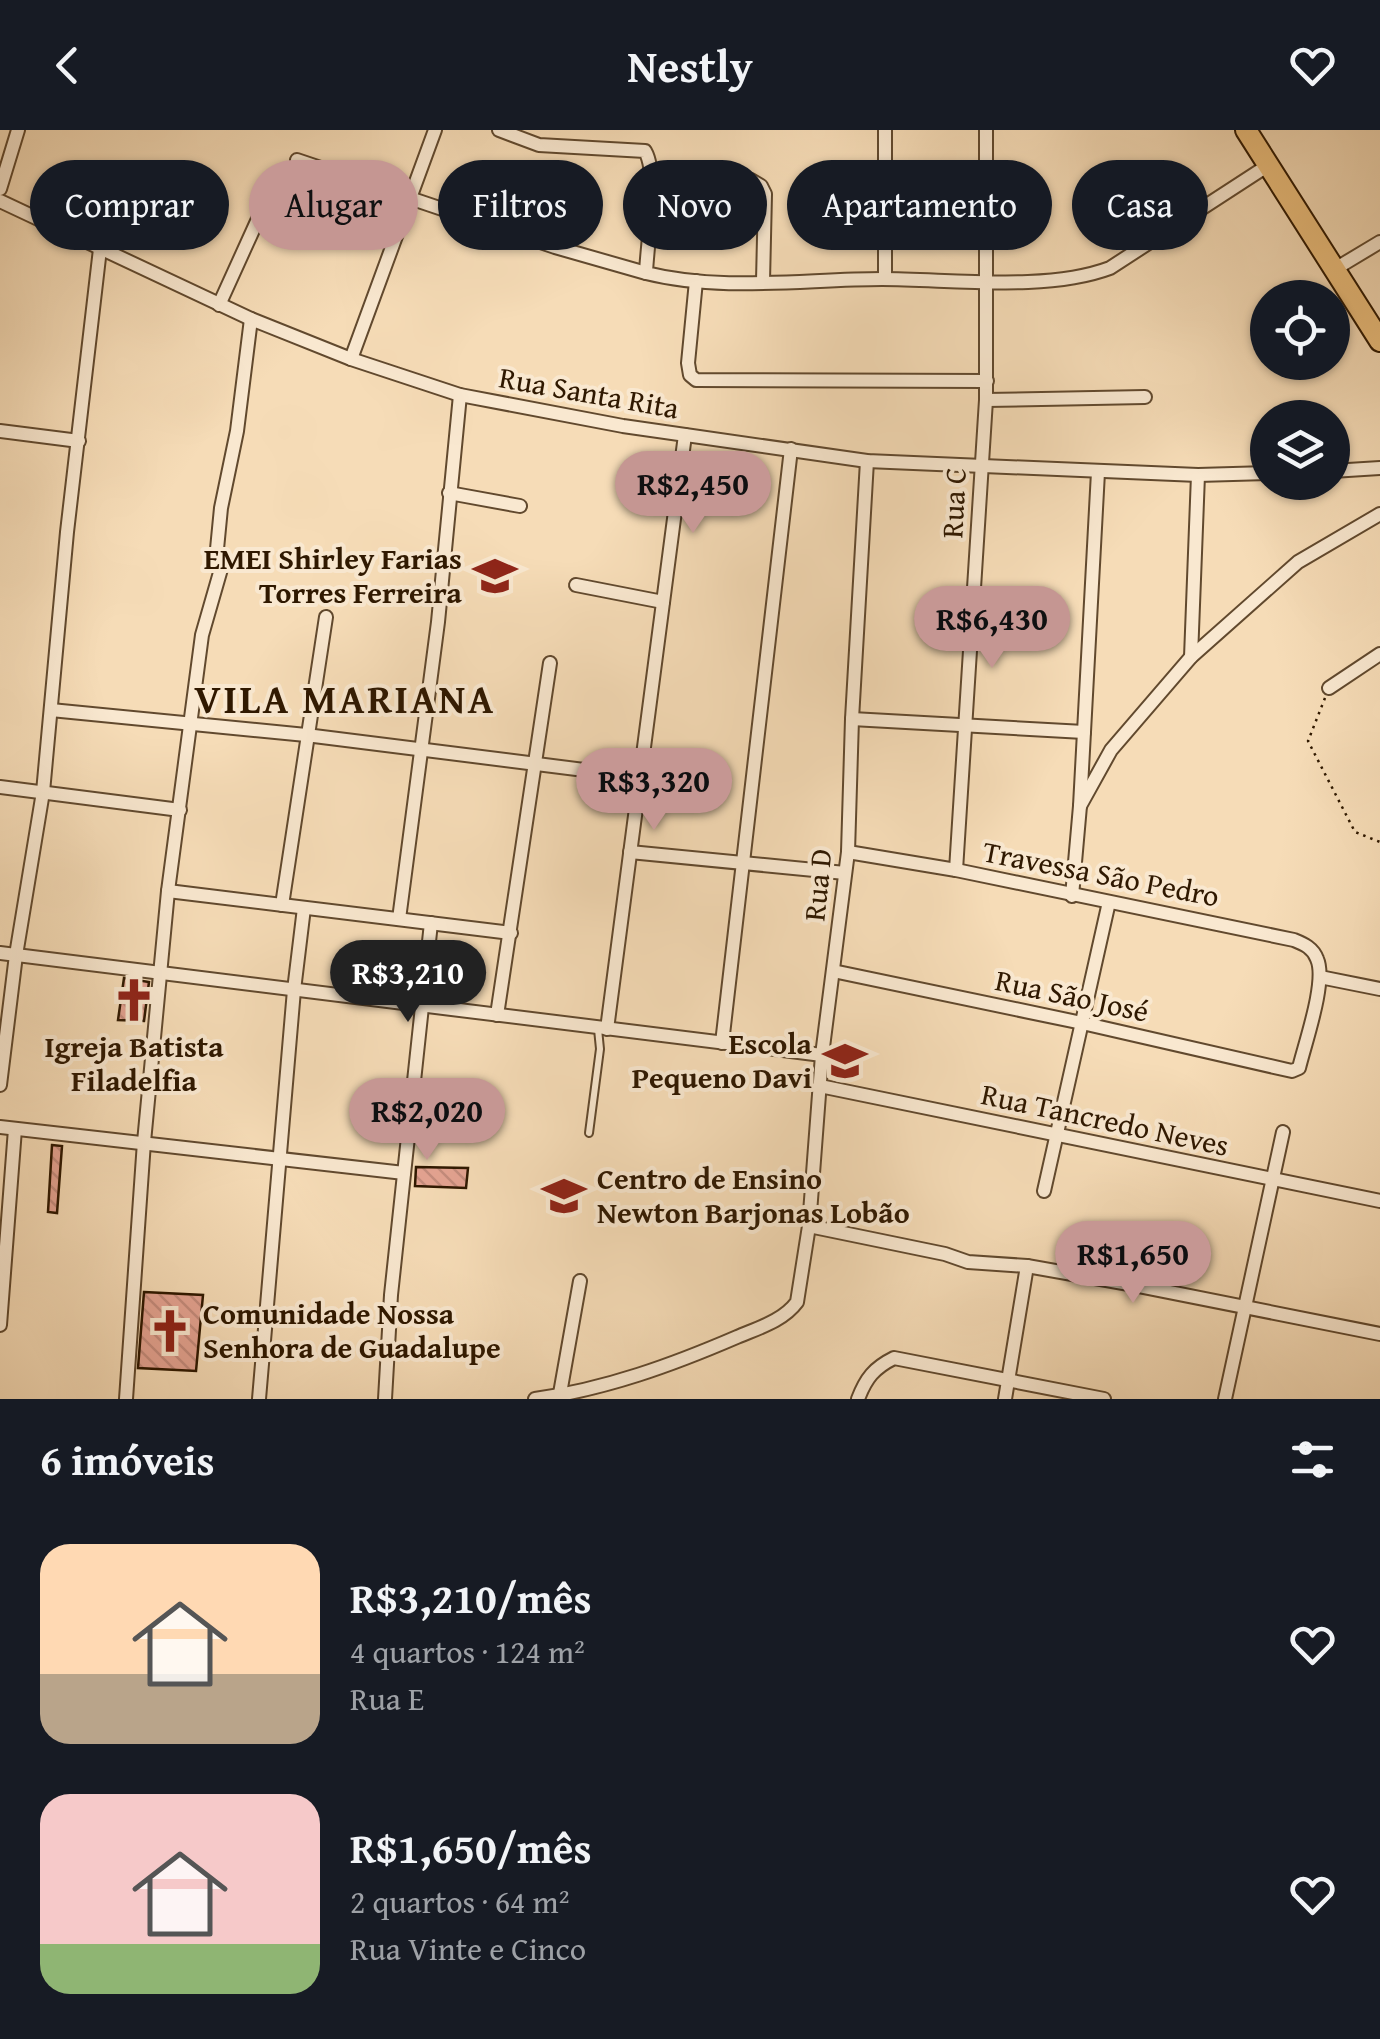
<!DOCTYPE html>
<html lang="pt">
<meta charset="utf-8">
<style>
:root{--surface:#171b24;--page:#20242c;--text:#f1f3f6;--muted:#9ea1a6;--accent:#c59692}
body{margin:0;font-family:"Gentium Book Plus",serif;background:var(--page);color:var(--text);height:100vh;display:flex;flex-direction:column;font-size:38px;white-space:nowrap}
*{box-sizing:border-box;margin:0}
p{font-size:32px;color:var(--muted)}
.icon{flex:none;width:55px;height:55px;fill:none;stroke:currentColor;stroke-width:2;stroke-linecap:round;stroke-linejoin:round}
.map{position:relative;height:1269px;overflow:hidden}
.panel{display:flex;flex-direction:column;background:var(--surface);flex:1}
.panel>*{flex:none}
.banner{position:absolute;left:30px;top:30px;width:1320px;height:90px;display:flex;gap:20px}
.tools{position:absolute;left:1250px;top:150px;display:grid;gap:20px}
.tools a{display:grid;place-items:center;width:100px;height:100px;border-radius:50%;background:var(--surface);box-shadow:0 2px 8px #0004;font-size:50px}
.price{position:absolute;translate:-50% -85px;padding:0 22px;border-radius:35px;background:var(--accent);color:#111;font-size:32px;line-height:65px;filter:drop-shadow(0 2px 5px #0008)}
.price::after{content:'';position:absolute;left:50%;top:60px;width:30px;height:22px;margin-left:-15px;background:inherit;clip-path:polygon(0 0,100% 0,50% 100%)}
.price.active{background:#222;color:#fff}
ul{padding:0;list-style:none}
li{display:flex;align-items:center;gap:30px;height:250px;padding:0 40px}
li span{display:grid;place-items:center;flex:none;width:280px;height:200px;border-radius:30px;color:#555}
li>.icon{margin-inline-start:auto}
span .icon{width:120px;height:120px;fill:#fffc;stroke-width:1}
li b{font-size:42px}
h2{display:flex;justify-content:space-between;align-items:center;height:120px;padding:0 40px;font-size:42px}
.pill{padding:0 35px;border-radius:45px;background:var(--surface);box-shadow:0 2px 8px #0004;font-size:35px;line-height:90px}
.pill.active{background:var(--accent);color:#111}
header{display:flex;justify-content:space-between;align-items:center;height:130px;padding:0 40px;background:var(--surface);font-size:45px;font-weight:800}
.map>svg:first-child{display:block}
</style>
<header><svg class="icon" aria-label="back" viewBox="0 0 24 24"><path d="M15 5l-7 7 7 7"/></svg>Nestly<svg class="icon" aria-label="heart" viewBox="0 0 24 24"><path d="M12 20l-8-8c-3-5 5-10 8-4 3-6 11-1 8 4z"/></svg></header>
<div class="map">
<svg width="1380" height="1269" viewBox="0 0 1380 1269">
<defs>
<pattern id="building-back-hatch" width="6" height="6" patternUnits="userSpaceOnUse" patternTransform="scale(2.5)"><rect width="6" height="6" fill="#e5a493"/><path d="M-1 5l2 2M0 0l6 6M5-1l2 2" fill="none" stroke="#c58c7d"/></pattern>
</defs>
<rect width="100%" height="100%" fill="#f6dcb7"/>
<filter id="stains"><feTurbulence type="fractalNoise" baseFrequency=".002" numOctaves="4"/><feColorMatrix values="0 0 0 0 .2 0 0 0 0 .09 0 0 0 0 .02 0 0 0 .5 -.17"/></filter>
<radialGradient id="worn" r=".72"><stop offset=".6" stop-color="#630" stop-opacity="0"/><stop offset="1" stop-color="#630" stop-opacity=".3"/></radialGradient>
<g fill="url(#building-back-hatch)" stroke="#2f1800" stroke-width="2.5">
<path d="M 124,848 L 149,852 L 144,891 L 118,890 Z"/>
<path d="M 52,1015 L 62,1016 L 57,1083 L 48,1082 Z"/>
<path d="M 416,1037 L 468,1038 L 466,1058 L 415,1056 Z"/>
<path d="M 144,1162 L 203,1165 L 196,1241 L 138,1238 Z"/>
</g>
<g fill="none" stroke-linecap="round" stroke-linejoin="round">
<g stroke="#61492e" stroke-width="10">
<path id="lane" d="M 589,1003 L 600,919 L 598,899"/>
</g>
<g stroke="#61492e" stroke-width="16">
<g id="street">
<path d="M 499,0 L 539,15 L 645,21 C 659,45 647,114 646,143 C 721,162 805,149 882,149 C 951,149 1046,162 1110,138 L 1267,36"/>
<path d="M 297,30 L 555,117 L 646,143"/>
<path d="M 651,56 L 751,50 L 761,56 L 765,64 L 763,151"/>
<path d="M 0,59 L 18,0"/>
<path d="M 0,71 L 251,189 L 351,229 L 460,265 L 623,296 L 867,331 L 1198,345 L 1268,343"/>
<path d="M 1335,139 L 1380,112"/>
<path d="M 885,149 L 885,0"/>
<path d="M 696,151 L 688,233 L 690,245 L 696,250 L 987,251"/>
<path d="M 219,175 L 278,45"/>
<path d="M 351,229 L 435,0"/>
<path d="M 986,270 L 1145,267"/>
<path d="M 0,301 L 79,311"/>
<path d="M 1332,341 L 1380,338"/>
<path d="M 449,363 L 520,376"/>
<path d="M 576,455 L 663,472"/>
<path d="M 1191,527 L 1198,345"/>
<path d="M 1329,558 L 1380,524"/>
<path d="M 51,580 L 306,605 L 640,647"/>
<path d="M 852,589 L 1084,602"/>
<path d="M 0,657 L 180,680"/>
<path d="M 1080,676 L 1111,620 L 1191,527 L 1298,432 L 1380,384"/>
<path d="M 630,722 L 845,743"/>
<path d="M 956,740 L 986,270 L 986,0"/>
<path d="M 168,761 L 511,803"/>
<path d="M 1072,766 L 1080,676 L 1098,342"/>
<path d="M 282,775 L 326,487"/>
<path d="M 399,789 L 438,492 L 460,265"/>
<path d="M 0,823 L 822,925"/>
<path d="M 833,841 L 1082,893 L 1292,941 L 1299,938 C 1305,913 1327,851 1317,829 C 1313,818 1304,814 1294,810 L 956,740 L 848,722"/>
<path d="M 1320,847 L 1380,859"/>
<path d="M 497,885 L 550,533"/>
<path d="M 607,899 L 685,305"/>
<path d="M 722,913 L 791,319"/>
<path d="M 0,955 L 16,825 L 43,662 L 67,402 L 100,119"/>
<path d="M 820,956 L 1380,1071"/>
<path d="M 0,997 L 404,1043"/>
<path d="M 1044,1061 L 1109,772"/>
<path d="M 809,1096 L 945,1124 L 968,1132 L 1027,1136 L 1129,1154 L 1380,1204"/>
<path d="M 0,1195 L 15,999"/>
<path d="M 126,1269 L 144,1012 L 168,761 L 202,505 L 221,439 L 217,419 L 221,378 L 237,301 L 251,189"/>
<path d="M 259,1269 L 294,860 L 304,778"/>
<path d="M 385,1269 L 391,1165 L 431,793"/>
<path d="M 535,1269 C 606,1259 672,1235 737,1207 C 758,1198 783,1191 797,1172 L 809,1096 L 822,925 L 848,722 L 852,589 L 867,331"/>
<path d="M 559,1269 L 580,1151"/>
<path d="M 858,1269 C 866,1248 874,1238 894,1228 L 1104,1269"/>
<path d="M 1005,1269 L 1027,1136"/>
<path d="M 1225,1269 L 1283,1002"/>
</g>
</g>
<g stroke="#2f1800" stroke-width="24">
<path id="primary" d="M 1246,0 L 1380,211"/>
</g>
<path stroke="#2f1800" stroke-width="2.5" stroke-dasharray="2.5 5" stroke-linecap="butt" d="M 1325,568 L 1308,611 L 1355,702 L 1380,712"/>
<use href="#lane" stroke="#f9e8d0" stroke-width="6"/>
<use href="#street" stroke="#f9e8d0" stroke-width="12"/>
<use href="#primary" stroke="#ebbe7c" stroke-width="20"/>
</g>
<defs>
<g id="school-bare" transform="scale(3.45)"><path d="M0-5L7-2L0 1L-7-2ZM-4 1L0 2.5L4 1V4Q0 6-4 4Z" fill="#8f2418" stroke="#f9e8d0" stroke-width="2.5" paint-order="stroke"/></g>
<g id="church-bare" transform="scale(3.45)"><path d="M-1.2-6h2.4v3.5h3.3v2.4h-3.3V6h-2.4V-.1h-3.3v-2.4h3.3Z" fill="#8f2418" stroke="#f9e8d0" stroke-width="2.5" paint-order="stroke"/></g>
</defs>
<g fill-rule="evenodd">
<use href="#school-bare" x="495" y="446"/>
<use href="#church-bare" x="134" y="870"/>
<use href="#school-bare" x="845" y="931"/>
<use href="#school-bare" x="564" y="1066"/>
<use href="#church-bare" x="170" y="1201"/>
</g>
<g text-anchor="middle" stroke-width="8" stroke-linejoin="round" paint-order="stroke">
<g font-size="30" fill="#2f1800" stroke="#f9e8d0">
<text transform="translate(589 263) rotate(10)" y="10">Rua Santa Rita</text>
<text transform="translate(954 373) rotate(-87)" y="10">Rua C</text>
<text transform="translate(1101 744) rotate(11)" y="10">Travessa São Pedro</text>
<text transform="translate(818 755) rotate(-84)" y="10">Rua D</text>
<text transform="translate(1072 866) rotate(12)" y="10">Rua São José</text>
<text transform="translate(1105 990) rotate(12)" y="10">Rua Tancredo Neves</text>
</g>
<g font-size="30" font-weight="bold" fill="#2f1800" stroke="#f9e8d0" text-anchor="end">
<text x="462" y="439">EMEI Shirley Farias<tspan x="462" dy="34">Torres Ferreira</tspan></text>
<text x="812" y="924">Escola<tspan x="812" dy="34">Pequeno Davi</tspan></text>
<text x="134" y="927" text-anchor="middle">Igreja Batista<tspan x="134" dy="34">Filadelfia</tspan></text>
<text x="597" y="1059" text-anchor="start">Centro de Ensino<tspan x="597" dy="34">Newton Barjonas Lobão</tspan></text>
<text x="203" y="1194" text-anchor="start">Comunidade Nossa<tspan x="203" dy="34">Senhora de Guadalupe</tspan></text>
</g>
<g font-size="40" font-weight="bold" letter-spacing="2.5" fill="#2f1800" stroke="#f9e8d0">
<text x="345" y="583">VILA MARIANA</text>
</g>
</g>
<rect width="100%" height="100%" filter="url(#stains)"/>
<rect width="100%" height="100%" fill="url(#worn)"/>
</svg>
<div class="tools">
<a><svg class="icon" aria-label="locate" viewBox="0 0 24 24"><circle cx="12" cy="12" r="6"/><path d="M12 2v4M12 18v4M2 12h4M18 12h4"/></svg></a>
<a><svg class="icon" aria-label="layers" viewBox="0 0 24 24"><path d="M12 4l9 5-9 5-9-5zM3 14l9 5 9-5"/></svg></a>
</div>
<b class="price" style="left:693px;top:406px">R$2,450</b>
<b class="price" style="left:992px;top:541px">R$6,430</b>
<b class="price" style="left:654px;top:703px">R$3,320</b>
<b class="price active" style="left:408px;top:895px">R$3,210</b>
<b class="price" style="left:427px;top:1033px">R$2,020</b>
<b class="price" style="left:1133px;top:1176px">R$1,650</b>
<div class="banner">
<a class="pill">Comprar</a>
<a class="pill active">Alugar</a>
<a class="pill">Filtros</a>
<a class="pill">Novo</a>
<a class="pill">Apartamento</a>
<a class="pill">Casa</a>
</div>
</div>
<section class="panel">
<h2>6 imóveis<svg class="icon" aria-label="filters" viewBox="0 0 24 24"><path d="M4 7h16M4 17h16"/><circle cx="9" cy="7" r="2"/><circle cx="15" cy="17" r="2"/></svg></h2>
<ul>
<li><span style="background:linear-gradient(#ffd9b3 65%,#b9a48a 0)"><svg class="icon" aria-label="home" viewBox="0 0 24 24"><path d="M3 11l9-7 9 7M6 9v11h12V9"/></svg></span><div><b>R$3,210/mês</b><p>4 quartos · 124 m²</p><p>Rua E</p></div><svg class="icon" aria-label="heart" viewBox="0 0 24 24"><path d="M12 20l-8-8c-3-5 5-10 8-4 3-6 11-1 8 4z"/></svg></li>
<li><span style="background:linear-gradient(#f6c9c9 75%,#8fb573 0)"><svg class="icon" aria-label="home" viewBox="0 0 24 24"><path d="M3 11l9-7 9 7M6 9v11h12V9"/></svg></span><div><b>R$1,650/mês</b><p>2 quartos · 64 m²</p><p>Rua Vinte e Cinco</p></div><svg class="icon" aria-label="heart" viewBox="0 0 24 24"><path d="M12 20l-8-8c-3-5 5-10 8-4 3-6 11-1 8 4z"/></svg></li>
</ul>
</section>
